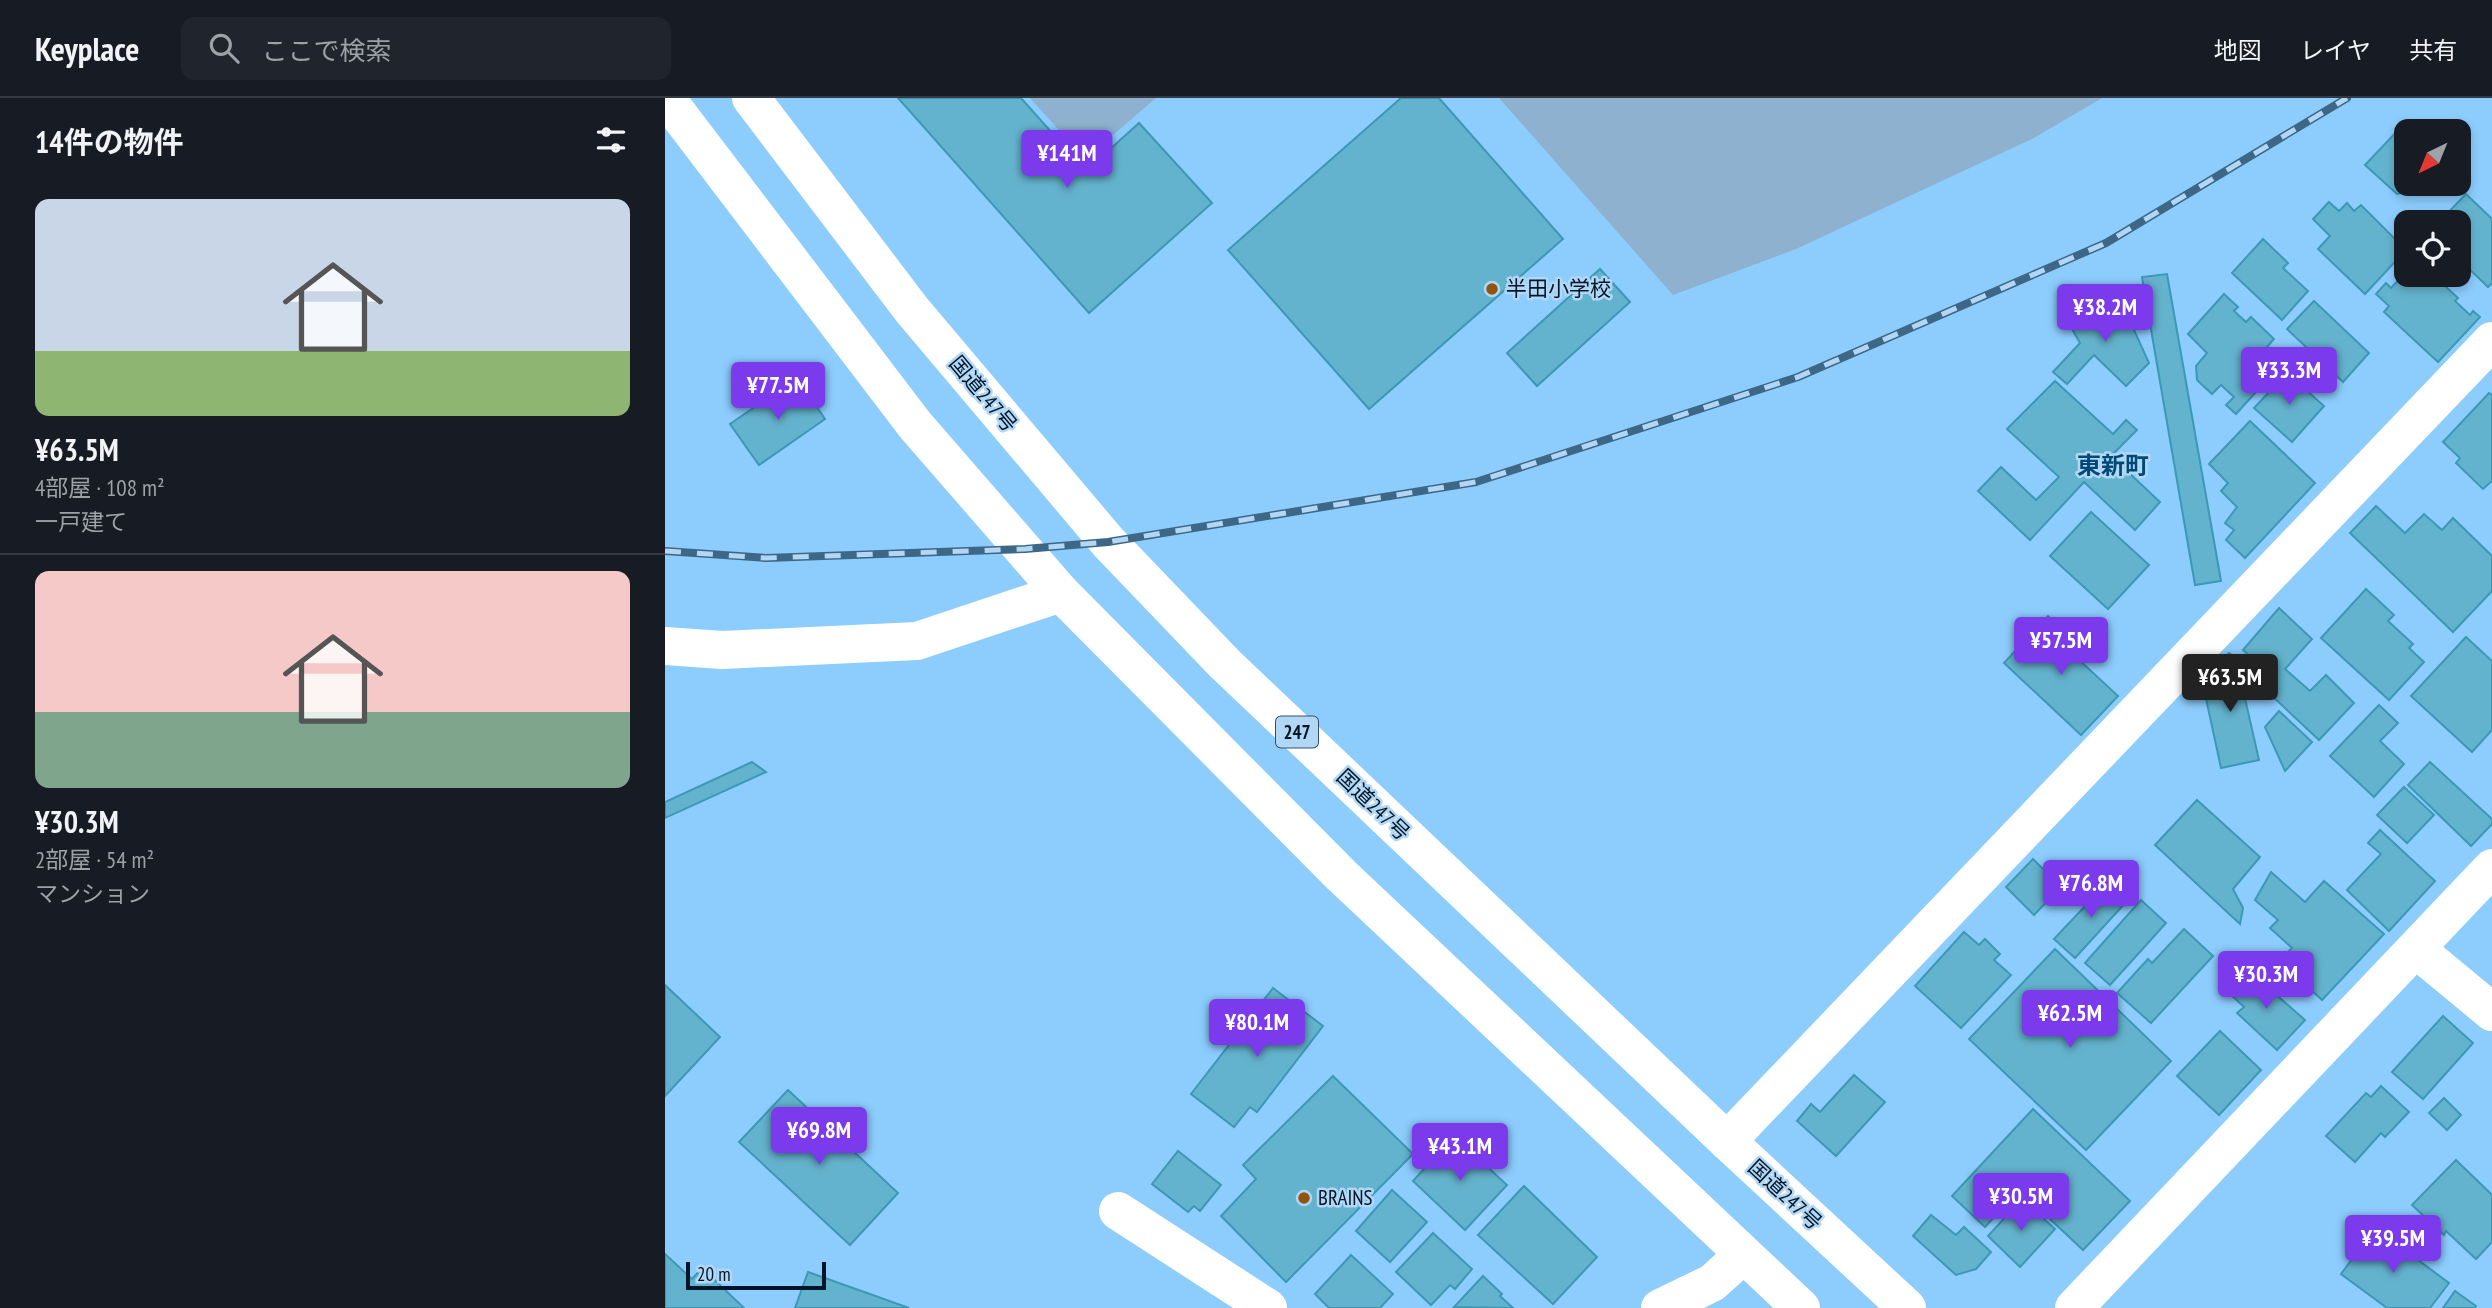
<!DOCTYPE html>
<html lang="ja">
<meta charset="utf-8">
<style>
:root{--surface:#171b24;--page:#20242c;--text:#f1f3f6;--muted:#9ea1a6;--line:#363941;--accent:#7c3aed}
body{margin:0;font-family:"PT Sans Narrow","Noto Sans JP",sans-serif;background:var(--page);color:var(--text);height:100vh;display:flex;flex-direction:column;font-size:26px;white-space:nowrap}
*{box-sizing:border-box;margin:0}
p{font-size:23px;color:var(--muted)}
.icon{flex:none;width:38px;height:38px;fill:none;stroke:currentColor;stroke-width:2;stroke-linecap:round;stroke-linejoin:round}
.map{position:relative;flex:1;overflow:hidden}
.sheet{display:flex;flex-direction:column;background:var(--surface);width:665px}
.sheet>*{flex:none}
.needle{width:46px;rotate:223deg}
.fabs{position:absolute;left:1729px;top:21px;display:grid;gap:14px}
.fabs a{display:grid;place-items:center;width:77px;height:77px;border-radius:14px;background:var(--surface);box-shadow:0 4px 10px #0003;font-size:35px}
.scale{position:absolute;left:21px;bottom:18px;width:140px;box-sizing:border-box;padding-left:7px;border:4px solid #001628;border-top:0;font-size:19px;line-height:24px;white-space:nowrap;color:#001628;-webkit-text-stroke:5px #b2d7f5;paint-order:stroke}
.price{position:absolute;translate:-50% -60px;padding:0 16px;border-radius:7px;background:var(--accent);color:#fff;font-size:23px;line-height:46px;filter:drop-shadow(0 2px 4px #0008)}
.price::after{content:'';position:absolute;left:50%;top:42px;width:21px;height:16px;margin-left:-10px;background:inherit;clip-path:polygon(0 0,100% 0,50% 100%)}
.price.active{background:#222;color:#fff}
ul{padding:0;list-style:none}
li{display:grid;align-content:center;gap:14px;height:371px;padding:0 35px}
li+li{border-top:2px solid var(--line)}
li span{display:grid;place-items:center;height:217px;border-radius:14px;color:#555}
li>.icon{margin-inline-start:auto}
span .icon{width:126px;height:126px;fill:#fffc;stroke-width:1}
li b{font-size:30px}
h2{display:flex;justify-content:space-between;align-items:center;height:84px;padding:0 35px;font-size:30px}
header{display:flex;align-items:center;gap:42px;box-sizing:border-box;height:98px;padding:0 35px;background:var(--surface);border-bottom:2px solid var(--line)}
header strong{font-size:33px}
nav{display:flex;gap:38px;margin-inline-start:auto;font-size:24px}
.search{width:490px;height:63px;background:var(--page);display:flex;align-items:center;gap:18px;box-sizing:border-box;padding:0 24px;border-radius:14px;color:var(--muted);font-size:26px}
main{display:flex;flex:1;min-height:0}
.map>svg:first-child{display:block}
</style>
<header>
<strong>Keyplace</strong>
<div class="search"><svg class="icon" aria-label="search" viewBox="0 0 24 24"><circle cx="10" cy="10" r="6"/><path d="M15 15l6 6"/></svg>ここで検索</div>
<nav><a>地図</a><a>レイヤ</a><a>共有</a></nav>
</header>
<main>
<section class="sheet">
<h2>14件の物件<svg class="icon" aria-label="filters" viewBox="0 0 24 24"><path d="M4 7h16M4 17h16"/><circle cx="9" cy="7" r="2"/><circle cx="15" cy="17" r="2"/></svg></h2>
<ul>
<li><span style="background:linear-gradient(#c9d6e8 70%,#8fb573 0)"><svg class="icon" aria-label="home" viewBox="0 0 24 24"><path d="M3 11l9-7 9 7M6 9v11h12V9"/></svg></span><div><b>¥63.5M</b><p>4部屋 · 108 m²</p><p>一戸建て</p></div></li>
<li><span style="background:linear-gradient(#f6c9c9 65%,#7fa58c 0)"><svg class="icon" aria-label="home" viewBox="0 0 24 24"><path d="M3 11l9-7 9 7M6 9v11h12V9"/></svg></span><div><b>¥30.3M</b><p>2部屋 · 54 m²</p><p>マンション</p></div></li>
</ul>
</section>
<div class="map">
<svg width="1827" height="1210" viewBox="0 0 1827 1210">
<rect width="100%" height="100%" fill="#8ccdfe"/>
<g fill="#8db1ce">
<path d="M 365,0 L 491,0 L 420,61 Z"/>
<path d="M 834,0 L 1437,0 L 1369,40 L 1131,151 L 1008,197 Z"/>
</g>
<g fill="#64b3ce" stroke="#3c98b5" stroke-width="2">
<path d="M 233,0 L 356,0 L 421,73 L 474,25 L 547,105 L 424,215 Z"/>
<path d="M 736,0 L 774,0 L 898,141 L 704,311 L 563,152 Z"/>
<path d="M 1737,28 L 1743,33 L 1741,86 L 1750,86 L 1742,94 L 1732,96 L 1700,67 Z"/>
<path d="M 1801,96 L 1827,121 L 1827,185 L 1823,189 L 1794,161 L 1794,124 L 1774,124 Z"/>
<path d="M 1664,104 L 1674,113 L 1682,105 L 1689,113 L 1696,107 L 1741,152 L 1700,196 L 1653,151 L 1665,138 L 1648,121 Z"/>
<path d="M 1598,141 L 1623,165 L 1618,170 L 1643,193 L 1617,222 L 1567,175 Z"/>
<path d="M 935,171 L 965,204 L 872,288 L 842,255 Z"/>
<path d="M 1741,174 L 1741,177 L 1768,177 L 1793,200 L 1790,203 L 1805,217 L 1808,213 L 1815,219 L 1773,264 L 1719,214 L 1724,208 L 1711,196 L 1721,185 L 1726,190 Z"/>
<path d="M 1502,176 L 1556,483 L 1530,487 L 1477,179 Z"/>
<path d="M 1436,196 L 1465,223 L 1484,265 L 1461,288 L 1429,257 L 1402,286 L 1388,274 L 1415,245 L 1407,231 Z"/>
<path d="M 1559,196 L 1573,209 L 1569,213 L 1581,224 L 1586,219 L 1609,241 L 1602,249 L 1618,264 L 1571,316 L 1561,307 L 1569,299 L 1556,287 L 1547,296 L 1532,282 L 1531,268 L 1542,255 L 1523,236 Z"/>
<path d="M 1649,203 L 1704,255 L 1678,284 L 1622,231 Z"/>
<path d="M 1622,275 L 1659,308 L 1627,344 L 1589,310 Z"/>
<path d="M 132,280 L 160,321 L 94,367 L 65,326 Z"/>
<path d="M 1390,283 L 1448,336 L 1461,322 L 1472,332 L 1446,358 L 1495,404 L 1470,432 L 1419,384 L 1365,442 L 1313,393 L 1336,369 L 1371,402 L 1394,379 L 1342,331 Z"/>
<path d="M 1824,295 L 1827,297 L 1827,383 L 1818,391 L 1791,365 L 1795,360 L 1778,344 Z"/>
<path d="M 1585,323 L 1650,385 L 1580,460 L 1561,442 L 1569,432 L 1560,425 L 1572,409 L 1556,393 L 1563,385 L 1544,366 Z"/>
<path d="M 1711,408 L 1740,435 L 1759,416 L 1777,432 L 1788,420 L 1827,458 L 1827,493 L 1788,534 L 1685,435 Z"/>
<path d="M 1426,414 L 1484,467 L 1443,511 L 1385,458 Z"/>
<path d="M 1701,491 L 1729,517 L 1723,523 L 1748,546 L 1744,550 L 1759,564 L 1724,602 L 1656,540 Z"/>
<path d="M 1614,510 L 1647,541 L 1620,571 L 1645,593 L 1661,577 L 1689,605 L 1654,642 L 1590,582 L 1600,572 L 1578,552 Z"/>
<path d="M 1383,518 L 1405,539 L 1398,547 L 1453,598 L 1416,637 L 1339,565 Z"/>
<path d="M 1801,539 L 1827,563 L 1827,632 L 1807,654 L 1746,598 Z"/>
<path d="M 1564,555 L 1571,561 L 1594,662 L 1556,670 L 1537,582 Z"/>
<path d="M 1714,607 L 1733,625 L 1715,643 L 1739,666 L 1709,699 L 1665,658 Z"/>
<path d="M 1614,613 L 1647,644 L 1620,673 L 1600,629 Z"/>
<path d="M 87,664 L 101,674 L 0,720 L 0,704 Z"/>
<path d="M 1765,664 L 1827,721 L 1827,726 L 1806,748 L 1743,687 Z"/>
<path d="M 1739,689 L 1769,717 L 1742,745 L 1712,717 Z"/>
<path d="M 1532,702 L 1595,759 L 1568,791 L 1578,810 L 1575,826 L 1490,747 Z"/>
<path d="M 1715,732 L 1770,783 L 1724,833 L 1682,792 L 1716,756 L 1703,745 Z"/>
<path d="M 1368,761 L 1396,789 L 1369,817 L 1341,789 Z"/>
<path d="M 1606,774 L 1640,804 L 1659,783 L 1719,836 L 1657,902 L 1614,862 L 1627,850 L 1605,830 L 1613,822 L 1590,802 Z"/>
<path d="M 1442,785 L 1462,803 L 1410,860 L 1389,841 Z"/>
<path d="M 1476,802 L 1501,825 L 1445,887 L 1420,865 Z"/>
<path d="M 1519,831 L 1548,858 L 1486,925 L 1452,895 L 1483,861 L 1487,865 Z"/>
<path d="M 1299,834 L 1314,847 L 1320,841 L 1335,856 L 1329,862 L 1346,877 L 1296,930 L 1250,888 Z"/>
<path d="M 1390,851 L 1506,963 L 1421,1052 L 1304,941 Z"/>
<path d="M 1584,873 L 1640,922 L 1612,952 L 1572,915 L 1579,909 L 1566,897 Z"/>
<path d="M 0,887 L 55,939 L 0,998 Z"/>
<path d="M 608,890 L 658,928 L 592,1014 L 585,1009 L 569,1029 L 526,996 Z"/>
<path d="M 1778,918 L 1808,945 L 1758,1001 L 1727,974 Z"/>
<path d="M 1555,933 L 1596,972 L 1554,1017 L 1512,978 Z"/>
<path d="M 1189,977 L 1220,1004 L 1171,1058 L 1132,1023 L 1146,1006 L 1155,1014 Z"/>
<path d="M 668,978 L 748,1056 L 621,1184 L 556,1118 L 591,1081 L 578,1067 Z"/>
<path d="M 1716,988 L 1744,1014 L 1720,1039 L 1716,1035 L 1690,1064 L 1661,1038 L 1701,995 L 1706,999 Z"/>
<path d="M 123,992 L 233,1095 L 185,1147 L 74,1044 Z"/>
<path d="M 1779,1000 L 1796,1017 L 1782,1032 L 1764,1015 Z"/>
<path d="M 1368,1011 L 1465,1103 L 1418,1152 L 1354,1092 L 1320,1129 L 1287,1098 Z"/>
<path d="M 789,1038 L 842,1087 L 800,1132 L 748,1083 Z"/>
<path d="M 513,1053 L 556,1087 L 535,1113 L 529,1108 L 523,1114 L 487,1086 Z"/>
<path d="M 1791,1062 L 1827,1097 L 1827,1144 L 1811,1161 L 1781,1133 L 1779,1137 L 1747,1107 Z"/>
<path d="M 859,1088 L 932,1159 L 888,1206 L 813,1137 Z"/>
<path d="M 727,1092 L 762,1124 L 725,1164 L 691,1133 Z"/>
<path d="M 1357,1101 L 1390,1131 L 1355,1169 L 1323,1138 Z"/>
<path d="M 1266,1117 L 1291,1137 L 1299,1129 L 1326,1154 L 1311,1171 L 1291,1177 L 1248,1138 Z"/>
<path d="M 1710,1130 L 1784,1185 L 1765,1210 L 1722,1210 L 1676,1176 Z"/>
<path d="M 768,1135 L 807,1171 L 790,1191 L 785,1187 L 766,1207 L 731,1174 Z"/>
<path d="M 0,1156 L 27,1181 L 37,1170 L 79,1210 L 0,1210 Z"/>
<path d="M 686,1157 L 728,1196 L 715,1210 L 664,1210 L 650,1196 Z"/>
<path d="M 143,1174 L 244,1210 L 130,1210 Z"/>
<path d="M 818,1178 L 837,1196 L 835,1198 L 848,1210 L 789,1209 Z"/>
<path d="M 1790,1193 L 1811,1208 L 1810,1210 L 1778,1210 Z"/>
</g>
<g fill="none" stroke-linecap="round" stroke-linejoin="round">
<g stroke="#fff" stroke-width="38">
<path d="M 0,548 L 57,552 L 252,543 L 396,495"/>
<path d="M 1062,1043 L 1827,243"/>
<path d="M 453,1113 L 603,1210"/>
<path d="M 995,1210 L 1047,1185 L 1078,1157"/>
</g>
<path stroke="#fff" stroke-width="38" d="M 1751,851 L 1827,914"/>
<path stroke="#fff" stroke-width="38" d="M 1409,1210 L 1827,770"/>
<g stroke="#fff" stroke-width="38">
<path d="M 1,0 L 250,327 L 396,495 L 676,777 L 1136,1210"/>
<path d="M 86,0 L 247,212 L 443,444 L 559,565 L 1062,1043 L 1242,1210"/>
</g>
<g stroke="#3e6786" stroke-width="8">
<path id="rail" d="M 0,453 L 101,460 L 360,451 L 443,444 L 811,384 L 1133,279 L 1441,145 L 1682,0"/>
</g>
<use href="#rail" stroke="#b2d7f5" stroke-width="5" stroke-dasharray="16" stroke-linecap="butt"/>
</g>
<g fill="#905513" stroke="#b2d7f5" stroke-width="2.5">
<circle cx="827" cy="191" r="7"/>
<circle cx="639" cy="1100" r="7"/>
</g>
<g text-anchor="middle" stroke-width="5" stroke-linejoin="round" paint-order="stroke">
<rect fill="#b2d7f5" stroke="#355066" stroke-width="2" x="611" y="618.5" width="42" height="31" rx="5"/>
<g font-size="19" font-weight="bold" fill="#001628">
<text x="632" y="641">247</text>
</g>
<g font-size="21" fill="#001628" stroke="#b2d7f5" text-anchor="start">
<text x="841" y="198">半田小学校</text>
<text x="653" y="1107">BRAINS</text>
</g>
<g font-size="21" fill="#001628" stroke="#b2d7f5">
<text transform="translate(318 296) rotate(50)" y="7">国道247号</text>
<text transform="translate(708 707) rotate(44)" y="7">国道247号</text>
<text transform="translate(1120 1097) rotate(43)" y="7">国道247号</text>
</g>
<g font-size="24" font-weight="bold" fill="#004b75" stroke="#b2d7f5">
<text x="1448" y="376">東新町</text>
</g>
</g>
</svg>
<div class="fabs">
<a><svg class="needle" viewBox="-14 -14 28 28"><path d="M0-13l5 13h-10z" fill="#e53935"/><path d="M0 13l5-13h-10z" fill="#9ea1a6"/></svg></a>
<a><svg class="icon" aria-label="locate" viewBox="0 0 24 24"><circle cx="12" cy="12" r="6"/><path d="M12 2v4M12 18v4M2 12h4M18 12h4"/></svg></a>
</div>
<div class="scale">20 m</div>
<b class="price" style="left:402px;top:92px">¥141M</b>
<b class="price" style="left:1440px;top:246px">¥38.2M</b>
<b class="price" style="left:1624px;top:309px">¥33.3M</b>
<b class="price" style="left:113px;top:324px">¥77.5M</b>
<b class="price" style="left:1396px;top:579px">¥57.5M</b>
<b class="price active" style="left:1565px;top:616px">¥63.5M</b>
<b class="price" style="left:1426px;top:822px">¥76.8M</b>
<b class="price" style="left:1601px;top:913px">¥30.3M</b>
<b class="price" style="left:1405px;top:952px">¥62.5M</b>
<b class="price" style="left:592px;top:961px">¥80.1M</b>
<b class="price" style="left:154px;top:1069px">¥69.8M</b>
<b class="price" style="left:795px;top:1085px">¥43.1M</b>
<b class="price" style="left:1356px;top:1135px">¥30.5M</b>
<b class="price" style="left:1728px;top:1177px">¥39.5M</b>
</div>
</main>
